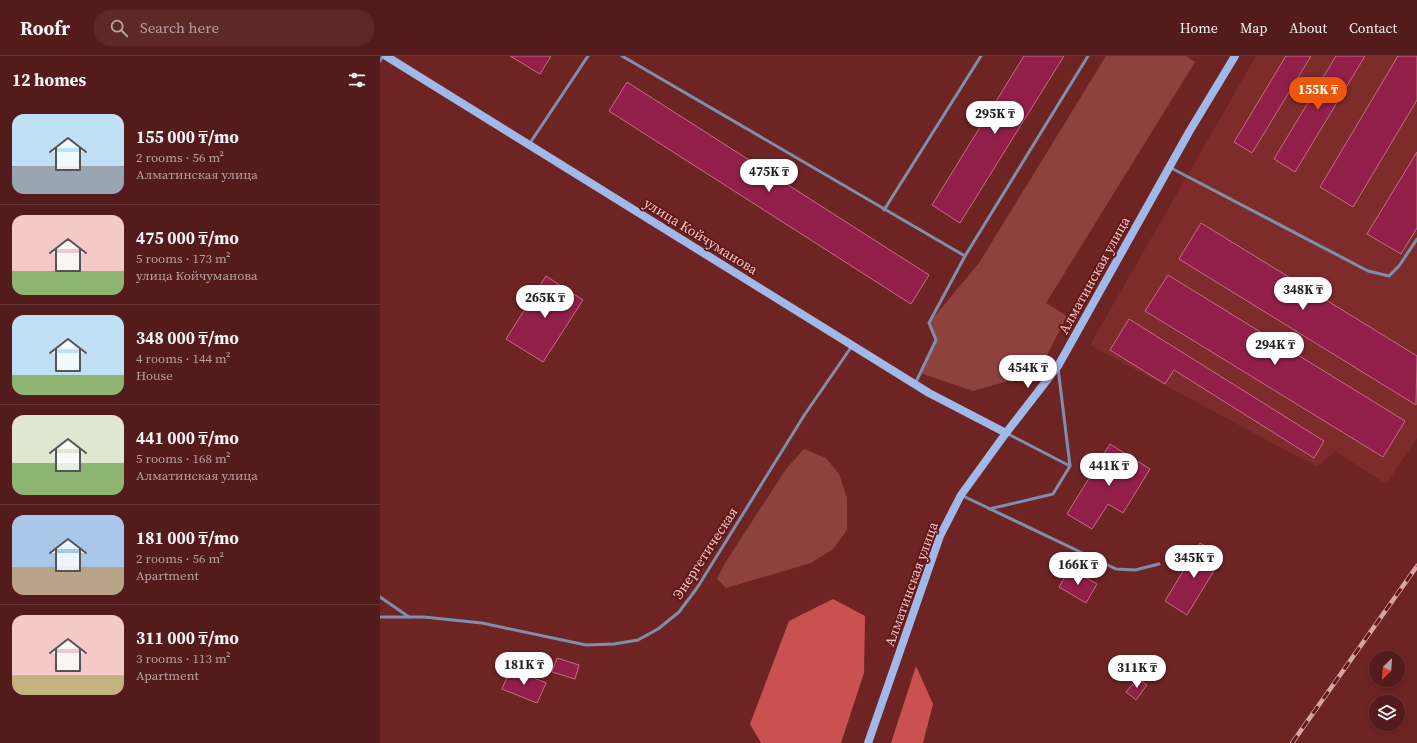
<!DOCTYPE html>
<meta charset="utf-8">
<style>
:root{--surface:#531b1b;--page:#5c2828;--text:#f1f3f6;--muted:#b5a1a3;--line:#69393a;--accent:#ea580c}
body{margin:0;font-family:"Source Serif 4",serif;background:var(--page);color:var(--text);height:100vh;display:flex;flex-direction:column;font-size:15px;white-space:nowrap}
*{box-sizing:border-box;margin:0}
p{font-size:13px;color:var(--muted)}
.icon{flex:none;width:22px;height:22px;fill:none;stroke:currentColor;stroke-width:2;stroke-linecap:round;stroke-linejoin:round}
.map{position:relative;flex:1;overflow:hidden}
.details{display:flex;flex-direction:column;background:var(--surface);width:380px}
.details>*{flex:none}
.needle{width:26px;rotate:205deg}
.fabs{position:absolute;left:989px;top:595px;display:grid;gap:8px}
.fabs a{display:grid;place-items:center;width:36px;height:36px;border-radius:50%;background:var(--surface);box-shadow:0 2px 6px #0003,0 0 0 1px var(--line);font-size:20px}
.price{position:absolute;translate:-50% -34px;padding:0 9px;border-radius:14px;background:#fff;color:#222;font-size:13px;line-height:26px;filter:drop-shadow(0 1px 2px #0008)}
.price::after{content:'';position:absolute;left:50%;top:24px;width:12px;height:9px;margin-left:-6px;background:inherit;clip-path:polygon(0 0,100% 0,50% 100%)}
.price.selected{background:var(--accent);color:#fff}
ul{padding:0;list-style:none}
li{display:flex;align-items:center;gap:12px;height:100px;padding:0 12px}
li+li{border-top:1px solid var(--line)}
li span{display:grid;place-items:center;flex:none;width:112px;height:80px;border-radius:12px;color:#555}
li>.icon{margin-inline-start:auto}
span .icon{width:48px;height:48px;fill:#fffc;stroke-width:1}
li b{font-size:17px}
h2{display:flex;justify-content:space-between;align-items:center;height:48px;padding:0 12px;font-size:17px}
header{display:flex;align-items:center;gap:24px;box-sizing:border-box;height:56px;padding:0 20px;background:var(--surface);border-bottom:1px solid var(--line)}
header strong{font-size:19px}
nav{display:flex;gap:22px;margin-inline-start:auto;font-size:14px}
.search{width:280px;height:36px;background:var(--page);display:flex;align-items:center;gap:10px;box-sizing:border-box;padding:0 14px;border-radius:16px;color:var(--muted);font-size:15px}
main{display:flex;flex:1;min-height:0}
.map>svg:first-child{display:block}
</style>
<header>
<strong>Roofr</strong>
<div class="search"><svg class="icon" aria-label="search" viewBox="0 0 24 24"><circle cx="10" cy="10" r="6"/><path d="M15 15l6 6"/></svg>Search here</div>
<nav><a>Home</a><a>Map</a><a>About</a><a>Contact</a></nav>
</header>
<main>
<section class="details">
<h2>12 homes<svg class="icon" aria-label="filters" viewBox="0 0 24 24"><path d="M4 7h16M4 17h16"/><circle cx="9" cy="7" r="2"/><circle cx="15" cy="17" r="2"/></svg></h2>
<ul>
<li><span style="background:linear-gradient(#bfe0f5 65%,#9aa5b1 0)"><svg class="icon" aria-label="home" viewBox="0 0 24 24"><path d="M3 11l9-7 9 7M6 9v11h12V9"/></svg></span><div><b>155 000 ₸/mo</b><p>2 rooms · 56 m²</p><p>Алматинская улица</p></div></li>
<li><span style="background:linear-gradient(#f6c9c9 70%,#8fb573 0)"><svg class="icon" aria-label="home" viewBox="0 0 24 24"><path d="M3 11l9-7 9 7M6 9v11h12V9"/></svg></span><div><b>475 000 ₸/mo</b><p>5 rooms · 173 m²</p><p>улица Койчуманова</p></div></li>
<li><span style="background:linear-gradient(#bfe0f5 75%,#8fb573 0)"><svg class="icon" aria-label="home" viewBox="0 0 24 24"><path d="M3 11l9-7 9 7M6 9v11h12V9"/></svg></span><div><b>348 000 ₸/mo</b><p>4 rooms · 144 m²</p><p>House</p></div></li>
<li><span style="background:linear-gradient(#dfe7d0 60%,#8fb573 0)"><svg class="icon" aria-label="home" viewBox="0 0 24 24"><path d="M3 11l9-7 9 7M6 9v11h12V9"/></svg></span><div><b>441 000 ₸/mo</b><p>5 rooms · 168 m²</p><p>Алматинская улица</p></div></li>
<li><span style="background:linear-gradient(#a9c7e8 65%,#b9a48a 0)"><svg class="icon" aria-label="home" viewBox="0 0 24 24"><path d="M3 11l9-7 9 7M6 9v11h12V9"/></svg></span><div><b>181 000 ₸/mo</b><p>2 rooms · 56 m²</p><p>Apartment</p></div></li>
<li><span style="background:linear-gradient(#f6c9c9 75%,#c2b280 0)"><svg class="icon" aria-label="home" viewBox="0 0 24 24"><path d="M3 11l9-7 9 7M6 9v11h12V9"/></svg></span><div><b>311 000 ₸/mo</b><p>3 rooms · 113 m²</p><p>Apartment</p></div></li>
</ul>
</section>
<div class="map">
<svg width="1037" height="687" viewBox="0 0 1037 687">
<rect width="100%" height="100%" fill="#6f2424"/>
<path fill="#7e2b2b" d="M 876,0 L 1037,0 L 1037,382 L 1006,428 L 955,395 L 937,411 L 710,289 Z"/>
<g fill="#8f413e">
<path d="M 726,0 L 806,0 L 815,6 L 666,247 L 687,260 L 667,299 L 628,325 L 593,335 L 540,317 L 556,284 L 549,267 L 599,207 Z"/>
<path d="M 424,393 L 446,402 L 459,418 L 467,442 L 467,474 L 453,493 L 431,507 L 346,532 L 337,523 L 345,507 L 406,413 Z"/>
</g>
<g fill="#c95250">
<path d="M 453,543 L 485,560 L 484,617 L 461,687 L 381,687 L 370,668 L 409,565 Z"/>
<path d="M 536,610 L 553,648 L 543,687 L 511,687 Z"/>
</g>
<g fill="#921f4a" stroke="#c27085">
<path d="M 130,0 L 171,0 L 160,18 Z"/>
<path d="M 644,0 L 684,0 L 580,167 L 552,149 Z"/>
<path d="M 906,0 L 931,0 L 872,97 L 854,86 Z"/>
<path d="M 956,0 L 985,0 L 915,116 L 894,103 Z"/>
<path d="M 1018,0 L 1037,0 L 1037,44 L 973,151 L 940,131 Z"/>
<path d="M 247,26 L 549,219 L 531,248 L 229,55 Z"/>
<path d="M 1037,96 L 1037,172 L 1021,198 L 987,178 Z"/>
<path d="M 821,167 L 1037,300 L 1036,349 L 799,203 Z"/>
<path d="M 788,219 L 1025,365 L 1003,401 L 765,255 Z"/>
<path d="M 166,220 L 203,244 L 163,306 L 126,283 Z"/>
<path d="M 749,263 L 944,385 L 934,402 L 794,314 L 785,328 L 730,294 Z"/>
<path d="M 730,388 L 770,413 L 743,457 L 728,448 L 712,473 L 687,458 Z"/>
<path d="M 820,487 L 843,500 L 807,559 L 785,545 Z"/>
<path d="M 690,512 L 717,528 L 706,547 L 679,531 Z"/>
<path d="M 177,602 L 199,609 L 195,623 L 172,616 Z"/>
<path d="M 131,612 L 166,627 L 157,647 L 122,633 Z"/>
<path d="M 758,622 L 767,629 L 756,644 L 746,636 Z"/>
</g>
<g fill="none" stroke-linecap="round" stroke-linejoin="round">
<g stroke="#7f8eac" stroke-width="3">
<path d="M 242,0 L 585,200"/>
<path d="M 0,5 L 3,0"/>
<path d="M 150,87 L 208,0"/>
<path d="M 791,112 L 988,215 L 1009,220 L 1019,210 L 1037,183"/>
<path d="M 504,154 L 601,0"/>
<path d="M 535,328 L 556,284 L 549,267 L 585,200 L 708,0"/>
<path d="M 628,378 L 690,410"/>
<path d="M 581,439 L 736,513 L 755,514 L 779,508"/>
<path d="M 609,453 L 673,438 L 690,410 L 678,312"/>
<path d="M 0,541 L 29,561"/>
<path d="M 0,561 L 44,561 L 102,567 L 206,589 L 234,588 L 258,584 L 278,573 L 299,556 L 317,532 L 425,358 L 472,290"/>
</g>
<g stroke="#a1b9e8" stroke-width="8">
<path d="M 6,0 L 549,337 L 626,377"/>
<path d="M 488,687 L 560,480 L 581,439 L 626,377 L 678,310 L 809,76 L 855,0"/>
</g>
<g stroke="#d8a4a1" stroke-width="4.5">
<path id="rail" d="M 912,687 L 1037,510"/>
</g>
<use href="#rail" stroke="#62181a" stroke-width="3" stroke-dasharray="9" stroke-linecap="butt"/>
</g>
<g text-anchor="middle" stroke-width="4" stroke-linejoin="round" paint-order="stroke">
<g font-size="14" fill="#f4c6c2" stroke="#62181a">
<text transform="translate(321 180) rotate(32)" y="5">улица Койчуманова</text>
<text transform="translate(714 219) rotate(-61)" y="5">Алматинская улица</text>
<text transform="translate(325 497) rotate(-57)" y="5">Энергетическая</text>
<text transform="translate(531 528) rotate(-70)" y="5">Алматинская улица</text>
</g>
</g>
</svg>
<div class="fabs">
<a><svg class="needle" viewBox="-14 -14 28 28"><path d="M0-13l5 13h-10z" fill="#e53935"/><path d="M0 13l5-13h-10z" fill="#b5a1a3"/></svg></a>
<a><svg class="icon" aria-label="layers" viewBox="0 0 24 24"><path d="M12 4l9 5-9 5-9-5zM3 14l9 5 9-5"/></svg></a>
</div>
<b class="price selected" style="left:938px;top:55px">155K ₸</b>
<b class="price" style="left:615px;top:79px">295K ₸</b>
<b class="price" style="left:389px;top:137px">475K ₸</b>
<b class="price" style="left:923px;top:255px">348K ₸</b>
<b class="price" style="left:165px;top:263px">265K ₸</b>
<b class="price" style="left:895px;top:310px">294K ₸</b>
<b class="price" style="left:648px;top:333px">454K ₸</b>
<b class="price" style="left:729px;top:431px">441K ₸</b>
<b class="price" style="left:814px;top:523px">345K ₸</b>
<b class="price" style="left:698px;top:530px">166K ₸</b>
<b class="price" style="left:144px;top:630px">181K ₸</b>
<b class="price" style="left:757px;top:633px">311K ₸</b>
</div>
</main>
